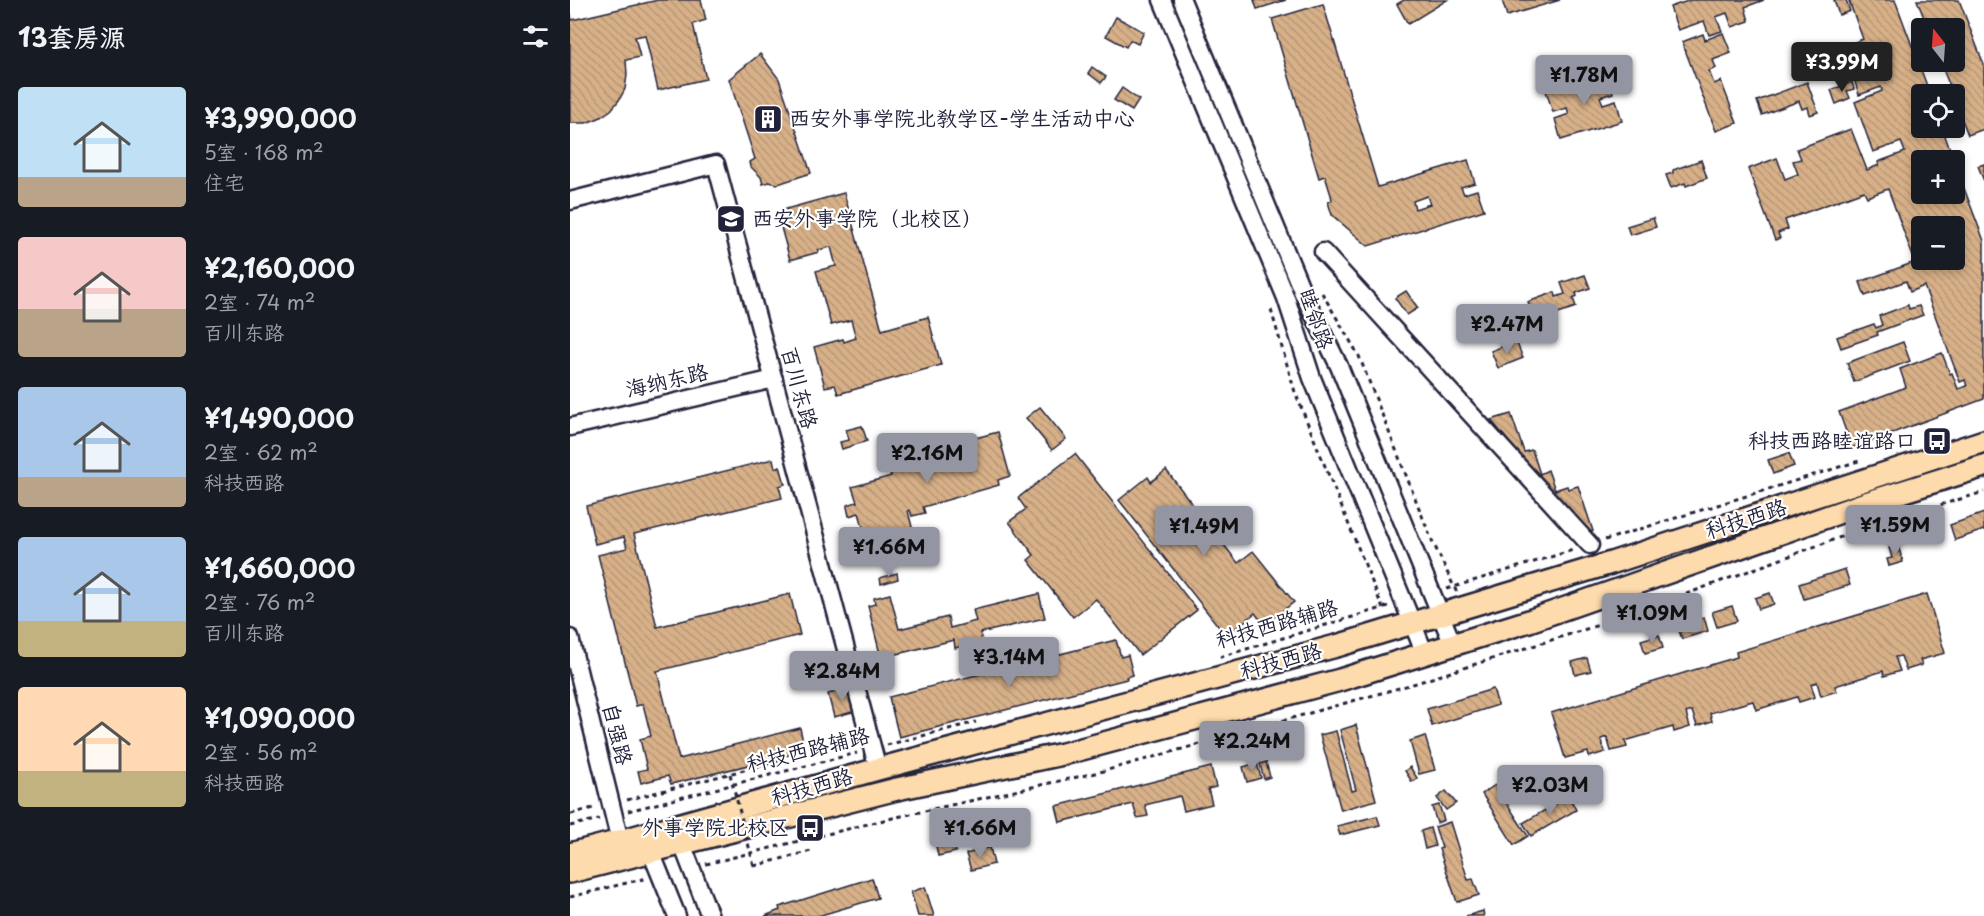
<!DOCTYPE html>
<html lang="zh">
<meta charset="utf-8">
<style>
:root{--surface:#171b24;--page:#20242c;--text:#f1f3f6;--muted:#9ea1a6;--accent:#9495a2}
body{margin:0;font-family:"Playpen Sans","LXGW WenKai TC",sans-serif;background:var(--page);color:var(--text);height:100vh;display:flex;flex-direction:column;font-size:22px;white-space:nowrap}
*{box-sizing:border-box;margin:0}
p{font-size:20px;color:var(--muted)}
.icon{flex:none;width:33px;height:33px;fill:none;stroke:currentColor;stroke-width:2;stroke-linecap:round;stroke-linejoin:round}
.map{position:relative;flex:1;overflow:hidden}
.sheet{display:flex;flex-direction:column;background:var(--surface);width:570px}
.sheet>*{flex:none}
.needle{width:39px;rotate:343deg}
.controls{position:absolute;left:1341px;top:18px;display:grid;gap:12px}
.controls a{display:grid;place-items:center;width:54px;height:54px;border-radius:6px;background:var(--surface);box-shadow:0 3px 9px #0003;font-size:30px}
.price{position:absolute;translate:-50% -51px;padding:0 14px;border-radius:6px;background:var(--accent);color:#111;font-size:20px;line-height:39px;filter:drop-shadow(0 2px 3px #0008)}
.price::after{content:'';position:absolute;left:50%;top:36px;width:18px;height:14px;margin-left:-9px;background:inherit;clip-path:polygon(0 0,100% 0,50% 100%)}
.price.active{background:#222;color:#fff}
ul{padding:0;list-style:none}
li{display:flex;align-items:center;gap:18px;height:150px;padding:0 18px}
li span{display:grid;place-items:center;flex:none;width:168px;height:120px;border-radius:6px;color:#555}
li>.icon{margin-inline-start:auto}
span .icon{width:72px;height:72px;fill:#fffc;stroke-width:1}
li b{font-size:26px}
h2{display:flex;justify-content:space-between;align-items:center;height:72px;padding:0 18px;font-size:26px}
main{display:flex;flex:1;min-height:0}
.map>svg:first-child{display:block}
</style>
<main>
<section class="sheet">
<h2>13套房源<svg class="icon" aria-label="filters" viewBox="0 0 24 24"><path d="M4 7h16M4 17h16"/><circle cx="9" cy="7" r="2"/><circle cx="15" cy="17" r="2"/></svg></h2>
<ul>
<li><span style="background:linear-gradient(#bfe0f5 75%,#b9a48a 0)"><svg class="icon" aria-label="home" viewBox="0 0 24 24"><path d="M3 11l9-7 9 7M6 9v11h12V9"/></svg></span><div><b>¥3,990,000</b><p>5室 · 168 m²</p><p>住宅</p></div></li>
<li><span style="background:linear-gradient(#f6c9c9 60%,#b9a48a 0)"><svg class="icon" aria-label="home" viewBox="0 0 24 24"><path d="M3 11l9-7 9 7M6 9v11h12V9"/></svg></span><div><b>¥2,160,000</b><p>2室 · 74 m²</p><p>百川东路</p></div></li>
<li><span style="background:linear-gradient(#a9c7e8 75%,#b9a48a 0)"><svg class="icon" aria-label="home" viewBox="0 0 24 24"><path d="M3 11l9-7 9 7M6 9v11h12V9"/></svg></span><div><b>¥1,490,000</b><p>2室 · 62 m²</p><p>科技西路</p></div></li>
<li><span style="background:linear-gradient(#a9c7e8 70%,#c2b280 0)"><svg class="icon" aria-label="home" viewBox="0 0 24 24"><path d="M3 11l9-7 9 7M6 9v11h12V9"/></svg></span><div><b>¥1,660,000</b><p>2室 · 76 m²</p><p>百川东路</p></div></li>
<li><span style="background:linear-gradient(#ffd9b3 70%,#c2b280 0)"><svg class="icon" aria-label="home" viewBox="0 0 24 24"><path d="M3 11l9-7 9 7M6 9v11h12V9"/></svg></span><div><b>¥1,090,000</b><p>2室 · 56 m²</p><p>科技西路</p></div></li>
</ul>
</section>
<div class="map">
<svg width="1414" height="916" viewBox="0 0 1414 916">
<defs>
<pattern id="building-back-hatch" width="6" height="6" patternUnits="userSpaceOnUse" patternTransform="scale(1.5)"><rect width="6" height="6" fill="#d7b088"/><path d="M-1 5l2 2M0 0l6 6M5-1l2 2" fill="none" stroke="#b89776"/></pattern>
</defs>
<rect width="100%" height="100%" fill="#fff"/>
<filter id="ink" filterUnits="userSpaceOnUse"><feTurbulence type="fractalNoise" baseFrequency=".0167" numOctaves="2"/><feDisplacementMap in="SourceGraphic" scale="12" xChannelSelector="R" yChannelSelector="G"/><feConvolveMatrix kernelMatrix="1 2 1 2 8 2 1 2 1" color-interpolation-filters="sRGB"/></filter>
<g filter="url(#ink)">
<g fill="url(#building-back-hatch)" stroke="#22223b" stroke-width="1.5" fill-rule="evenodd">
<path d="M 88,0 L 131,0 L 136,20 L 123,24 L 136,79 L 88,90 L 75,35 L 65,37 L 70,57 L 56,60 L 57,75 L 55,89 L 49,100 L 41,110 L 29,118 L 16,123 L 0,123 L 0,11 L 2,20 Z"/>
<path d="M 684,0 L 716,0 L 687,9 Z"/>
<path d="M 834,0 L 877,0 L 838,24 L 827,4 Z"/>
<path d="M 932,0 L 990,0 L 937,16 Z"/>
<path d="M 1121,0 L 1194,0 L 1175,7 L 1179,21 L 1162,27 L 1157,13 L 1146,17 L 1152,31 L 1139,35 L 1134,21 L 1108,30 L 1100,7 Z"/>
<path d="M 1264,0 L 1276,0 L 1280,11 L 1269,15 Z"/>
<path d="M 1283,0 L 1325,0 L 1360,94 L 1352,94 L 1352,128 L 1372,128 L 1384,160 L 1352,160 L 1352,194 L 1384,194 L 1384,162 L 1414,241 L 1414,399 L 1282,448 L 1269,412 L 1336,387 L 1330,369 L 1372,353 L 1380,374 L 1382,373 L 1388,389 L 1397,386 L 1395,380 L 1390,382 L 1354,286 L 1340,292 L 1336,281 L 1295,296 L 1290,282 L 1345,262 L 1318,189 L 1297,197 L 1294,191 L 1215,220 L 1218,229 L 1208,233 L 1210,238 L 1205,240 L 1178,169 L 1207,158 L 1215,179 L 1228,174 L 1223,161 L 1231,159 L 1227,149 L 1281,129 L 1297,170 L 1309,165 L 1308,162 L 1335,152 L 1331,142 L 1303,152 L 1285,102 L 1312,91 L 1311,87 L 1289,95 L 1285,82 L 1306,74 L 1303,66 L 1275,77 L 1270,64 L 1274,63 L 1269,48 L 1293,39 L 1279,1 ZM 1352,226 L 1384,226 L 1384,260 L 1352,260 Z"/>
<path d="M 1347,0 L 1389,0 L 1414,65 L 1414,129 L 1398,135 L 1384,99 L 1384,94 L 1383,94 L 1370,62 L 1384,62 L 1384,28 L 1358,28 Z"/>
<path d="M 753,4 L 808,187 L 898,160 L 905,183 L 891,187 L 894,194 L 907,190 L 914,210 L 798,246 L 762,215 L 758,202 L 762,200 L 761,195 L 755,176 L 749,178 L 702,19 ZM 857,196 L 860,204 L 845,209 L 843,201 Z"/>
<path d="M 546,17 L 574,32 L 568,44 L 560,40 L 556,47 L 536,36 Z"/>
<path d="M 1153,33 L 1161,53 L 1143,60 L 1146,68 L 1139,71 L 1144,84 L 1151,81 L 1167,123 L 1146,131 L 1112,42 L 1133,34 L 1135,40 Z"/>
<path d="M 1240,49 L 1247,70 L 1237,74 L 1229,53 Z"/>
<path d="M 190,54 L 209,79 L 241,173 L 208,184 L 199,182 L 193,184 L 191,177 L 181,167 L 180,162 L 185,159 L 159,79 Z"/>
<path d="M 522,67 L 536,77 L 531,83 L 518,73 Z"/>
<path d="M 1037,72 L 1043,93 L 1030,97 L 1033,104 L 1046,100 L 1052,121 L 991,140 L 985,119 L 999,114 L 997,108 L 983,112 L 976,91 Z"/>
<path d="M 1237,82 L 1248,112 L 1240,115 L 1238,107 L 1232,109 L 1229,101 L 1192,115 L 1187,101 Z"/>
<path d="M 1282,82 L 1284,89 L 1277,91 L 1280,98 L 1266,104 L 1261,90 Z"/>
<path d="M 552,88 L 569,100 L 562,111 L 544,100 Z"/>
<path d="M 1131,160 L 1137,178 L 1116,186 L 1115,183 L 1101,188 L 1096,175 L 1103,173 L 1103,170 Z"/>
<path d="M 1414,164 L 1414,181 L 1408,166 Z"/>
<path d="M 274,193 L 312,330 L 358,317 L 371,365 L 268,394 L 265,385 L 255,387 L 244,347 L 273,339 L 274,342 L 286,338 L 281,320 L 261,325 L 246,271 L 266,266 L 261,247 L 248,250 L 249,252 L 220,260 L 209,220 L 218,218 L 216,209 Z"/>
<path d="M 1083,218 L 1086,227 L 1060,235 L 1057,226 Z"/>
<path d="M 1015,275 L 1020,288 L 1006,293 L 1007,296 L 1003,298 L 1006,307 L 965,321 L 958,302 L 985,292 L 986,297 L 995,294 L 991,283 Z"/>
<path d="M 836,291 L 848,308 L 837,315 L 825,298 Z"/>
<path d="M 1338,305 L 1339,309 L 1349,306 L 1353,315 L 1307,332 L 1308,335 L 1271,348 L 1267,337 L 1304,324 L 1306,328 L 1312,325 L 1309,316 Z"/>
<path d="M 946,341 L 953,358 L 928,368 L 921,351 Z"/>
<path d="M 1333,342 L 1340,361 L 1284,382 L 1277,363 Z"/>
<path d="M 470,407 L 496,439 L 482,450 L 456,418 Z"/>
<path d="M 941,414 L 954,452 L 962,450 L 970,474 L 978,470 L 985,490 L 997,486 L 998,489 L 1008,486 L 1023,531 L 1014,534 L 921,420 Z"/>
<path d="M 292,426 L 297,441 L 272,449 L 270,442 L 279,440 L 276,430 Z"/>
<path d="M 428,432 L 440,476 L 428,480 L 429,485 L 353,507 L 355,513 L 342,516 L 340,510 L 338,511 L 343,531 L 298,544 L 289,513 L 279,516 L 277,507 L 277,505 L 287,502 L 282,487 L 321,476 L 319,469 L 327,456 L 341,452 L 342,455 Z"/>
<path d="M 1219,453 L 1224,466 L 1203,474 L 1198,460 Z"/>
<path d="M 505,454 L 627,610 L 570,655 L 526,599 L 503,617 L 458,560 L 464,555 L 439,522 L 456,509 L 448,498 Z"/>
<path d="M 203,459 L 205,468 L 210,466 L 215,484 L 209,486 L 212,498 L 64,534 L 87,627 L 220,594 L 230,635 L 87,671 L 109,759 L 230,728 L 235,751 L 101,784 L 98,776 L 71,783 L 68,771 L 77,769 L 70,739 L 81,736 L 73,704 L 66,706 L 28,555 L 57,548 L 54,537 L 25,544 L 16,506 Z"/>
<path d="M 596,470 L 668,563 L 683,551 L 724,602 L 694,625 L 685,613 L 656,636 L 549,500 L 578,477 L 581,482 Z"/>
<path d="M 1414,513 L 1414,530 L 1385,540 L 1380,525 Z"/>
<path d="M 1328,545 L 1333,562 L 1319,566 L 1317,559 L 1322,558 L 1319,548 Z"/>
<path d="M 1275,569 L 1280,585 L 1234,599 L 1229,584 Z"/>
<path d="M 327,573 L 328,579 L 311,584 L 310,578 Z"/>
<path d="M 1200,593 L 1204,604 L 1189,609 L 1185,598 Z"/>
<path d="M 320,594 L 329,629 L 378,617 L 380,628 L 406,621 L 403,610 L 469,594 L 475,618 L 410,633 L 412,641 L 385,648 L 384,640 L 311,658 L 298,606 L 305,604 L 304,598 Z"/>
<path d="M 1357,594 L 1375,653 L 1350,660 L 1352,665 L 1336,670 L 1331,656 L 1325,657 L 1330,671 L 1314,676 L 1313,671 L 1265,686 L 1267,691 L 1251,696 L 1247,682 L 1241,684 L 1245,697 L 1229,702 L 1227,697 L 1186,710 L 1183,701 L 1140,713 L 1142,721 L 1127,726 L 1122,711 L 1116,713 L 1120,727 L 1104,732 L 1103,727 L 1055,741 L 1057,747 L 1041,751 L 1037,737 L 1031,739 L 1035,752 L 1019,757 L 1018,752 L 995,758 L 981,713 L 1167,657 L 1166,652 Z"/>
<path d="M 1162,606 L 1167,621 L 1147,627 L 1142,612 Z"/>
<path d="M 1134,617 L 1138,631 L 1112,639 L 1107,625 Z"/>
<path d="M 1089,635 L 1093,648 L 1075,653 L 1071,640 Z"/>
<path d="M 546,640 L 551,657 L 558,655 L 563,675 L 556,677 L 557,679 L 329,737 L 319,697 Z"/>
<path d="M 1017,658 L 1021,671 L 1005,675 L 1002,662 Z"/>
<path d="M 280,688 L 286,711 L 264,717 L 258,694 Z"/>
<path d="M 923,689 L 928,705 L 862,726 L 857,709 Z"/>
<path d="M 786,725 L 806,800 L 771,810 L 750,735 L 766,731 L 782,791 L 786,790 L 770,730 Z"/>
<path d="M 855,736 L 865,770 L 849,774 L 840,741 Z"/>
<path d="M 696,762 L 700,777 L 694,779 L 690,764 Z"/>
<path d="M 687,763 L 691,778 L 677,782 L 673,767 Z"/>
<path d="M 641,767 L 646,787 L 638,789 L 642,804 L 614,811 L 610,796 L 575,805 L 578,816 L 567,818 L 563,804 L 490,822 L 486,806 Z"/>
<path d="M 840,767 L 847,778 L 842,782 L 835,771 Z"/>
<path d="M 925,785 L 958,836 L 944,845 L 912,794 Z"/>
<path d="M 876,791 L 886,803 L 876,810 L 867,798 Z"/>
<path d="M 999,796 L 1006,810 L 961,836 L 953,823 Z"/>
<path d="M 869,805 L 874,820 L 867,823 L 862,807 Z"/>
<path d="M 807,816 L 810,825 L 770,835 L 767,826 Z"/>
<path d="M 880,822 L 898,880 L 903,879 L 909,895 L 887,902 L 869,849 L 872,848 L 865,827 Z"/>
<path d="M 860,828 L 865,846 L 855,849 L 851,831 Z"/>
<path d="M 384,843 L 386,852 L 368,856 L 366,846 Z"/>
<path d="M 420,847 L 424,864 L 401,870 L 396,854 Z"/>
<path d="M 302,878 L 308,898 L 248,916 L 195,916 L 210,910 L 209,907 Z"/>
<path d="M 355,887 L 364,916 L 348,916 L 341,892 Z"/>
<path d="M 913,911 L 914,916 L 896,916 Z"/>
</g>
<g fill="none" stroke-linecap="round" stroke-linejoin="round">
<g stroke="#22223b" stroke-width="21">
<g id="minor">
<path d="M 592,0 L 716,298 L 742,378 L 855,654"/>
<path d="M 612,0 L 733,293 L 769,366 L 883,645"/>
<path d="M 0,201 L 146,164 L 308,769"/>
<path d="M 753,252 L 1020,545"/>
<path d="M 0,427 L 204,379"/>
<path d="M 0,638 L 50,841"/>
<path d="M 112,844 L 140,916"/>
<path d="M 81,852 L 107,916"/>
</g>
</g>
<g stroke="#22223b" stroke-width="26">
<g id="major">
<path d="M 0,854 L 50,841 L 308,769 L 770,645 L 1041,563 L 1414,441"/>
<path d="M 0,872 L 327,789 L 493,754 L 770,680 L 959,621 L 1299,502 L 1414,466"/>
</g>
</g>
<g stroke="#22223b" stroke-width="3" stroke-dasharray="4.5 4.5" stroke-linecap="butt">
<path d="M 752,293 L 789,356 L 860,536 L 887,593"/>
<path d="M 701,310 L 725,392 L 813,609"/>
<path d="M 1035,540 L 1292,460"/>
<path d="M 877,589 L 1003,550"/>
<path d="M 650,657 L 819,606"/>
<path d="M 317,745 L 406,722"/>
<path d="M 57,800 L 209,761"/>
<path d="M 58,811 L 287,753"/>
<path d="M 1,814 L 27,807"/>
<path d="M 0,826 L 29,819"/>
<path d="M 136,864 L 314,820 L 534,771 L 843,684 L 1054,617 L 1306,524 L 1414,492"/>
<path d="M 184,866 L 241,851"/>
<path d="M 0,897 L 77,878"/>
</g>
<use href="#minor" stroke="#fff" stroke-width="16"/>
<use href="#major" stroke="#fedbac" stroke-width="21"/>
<path stroke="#22223b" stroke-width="3" stroke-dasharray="4.5 4.5" stroke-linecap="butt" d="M 160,774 L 184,866"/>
</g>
</g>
<defs>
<g id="building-square" transform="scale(1.5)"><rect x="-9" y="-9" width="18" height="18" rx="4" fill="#22223b" stroke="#fff"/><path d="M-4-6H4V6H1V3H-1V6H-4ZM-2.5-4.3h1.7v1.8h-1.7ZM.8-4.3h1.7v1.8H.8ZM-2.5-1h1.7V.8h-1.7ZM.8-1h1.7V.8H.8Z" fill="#fff"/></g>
<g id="university-square" transform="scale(1.5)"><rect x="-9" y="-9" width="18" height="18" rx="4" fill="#22223b" stroke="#fff"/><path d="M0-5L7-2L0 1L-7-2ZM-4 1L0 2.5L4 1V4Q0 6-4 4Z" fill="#fff"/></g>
<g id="bus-square" transform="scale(1.5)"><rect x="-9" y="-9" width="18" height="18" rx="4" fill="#22223b" stroke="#fff"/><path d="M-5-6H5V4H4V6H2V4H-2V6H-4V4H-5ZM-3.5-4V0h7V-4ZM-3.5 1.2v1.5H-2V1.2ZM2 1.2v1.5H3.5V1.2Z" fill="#fff"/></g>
</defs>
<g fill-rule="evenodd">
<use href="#building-square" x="198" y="119"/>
<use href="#university-square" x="161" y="219"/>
<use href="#bus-square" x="1367" y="441"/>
<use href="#bus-square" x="240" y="828"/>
</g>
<g text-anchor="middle" stroke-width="4.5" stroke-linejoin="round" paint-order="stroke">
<g font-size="21" fill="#22223b" stroke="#fff" text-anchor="start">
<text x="219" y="126">西安外事学院北教学区-学生活动中心</text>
<text x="182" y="226">西安外事学院（北校区）</text>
<text x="1346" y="448" text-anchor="end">科技西路睦谊路口</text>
<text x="219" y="835" text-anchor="end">外事学院北校区</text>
</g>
<g font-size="21" fill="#22223b" stroke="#fff">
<text transform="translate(746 319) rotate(71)" y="7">睦邻路</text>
<text transform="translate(97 381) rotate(-13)" y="7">海纳东路</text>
<text transform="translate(229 388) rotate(75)" y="7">百川东路</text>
<text transform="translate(1176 519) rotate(-18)" y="7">科技西路</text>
<text transform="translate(707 624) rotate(-16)" y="7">科技西路辅路</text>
<text transform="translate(711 661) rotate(-15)" y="7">科技西路</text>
<text transform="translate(47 734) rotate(76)" y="7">自强路</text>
<text transform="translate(238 750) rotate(-14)" y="7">科技西路辅路</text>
<text transform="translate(242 787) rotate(-16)" y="7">科技西路</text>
</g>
</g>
</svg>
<div class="controls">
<a><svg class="needle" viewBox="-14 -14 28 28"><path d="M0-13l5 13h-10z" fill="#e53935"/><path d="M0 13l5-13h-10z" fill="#9ea1a6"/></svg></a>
<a><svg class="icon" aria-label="locate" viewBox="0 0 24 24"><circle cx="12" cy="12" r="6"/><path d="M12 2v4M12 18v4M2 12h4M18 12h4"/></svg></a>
<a>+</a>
<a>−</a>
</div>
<b class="price active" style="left:1272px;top:93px">¥3.99M</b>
<b class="price" style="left:1014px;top:106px">¥1.78M</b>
<b class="price" style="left:937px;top:355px">¥2.47M</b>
<b class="price" style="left:357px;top:484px">¥2.16M</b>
<b class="price" style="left:1325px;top:556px">¥1.59M</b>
<b class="price" style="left:634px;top:557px">¥1.49M</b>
<b class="price" style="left:319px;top:578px">¥1.66M</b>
<b class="price" style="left:1082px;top:644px">¥1.09M</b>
<b class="price" style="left:439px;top:688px">¥3.14M</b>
<b class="price" style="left:272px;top:702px">¥2.84M</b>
<b class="price" style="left:682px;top:772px">¥2.24M</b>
<b class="price" style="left:980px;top:816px">¥2.03M</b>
<b class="price" style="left:410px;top:859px">¥1.66M</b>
</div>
</main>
